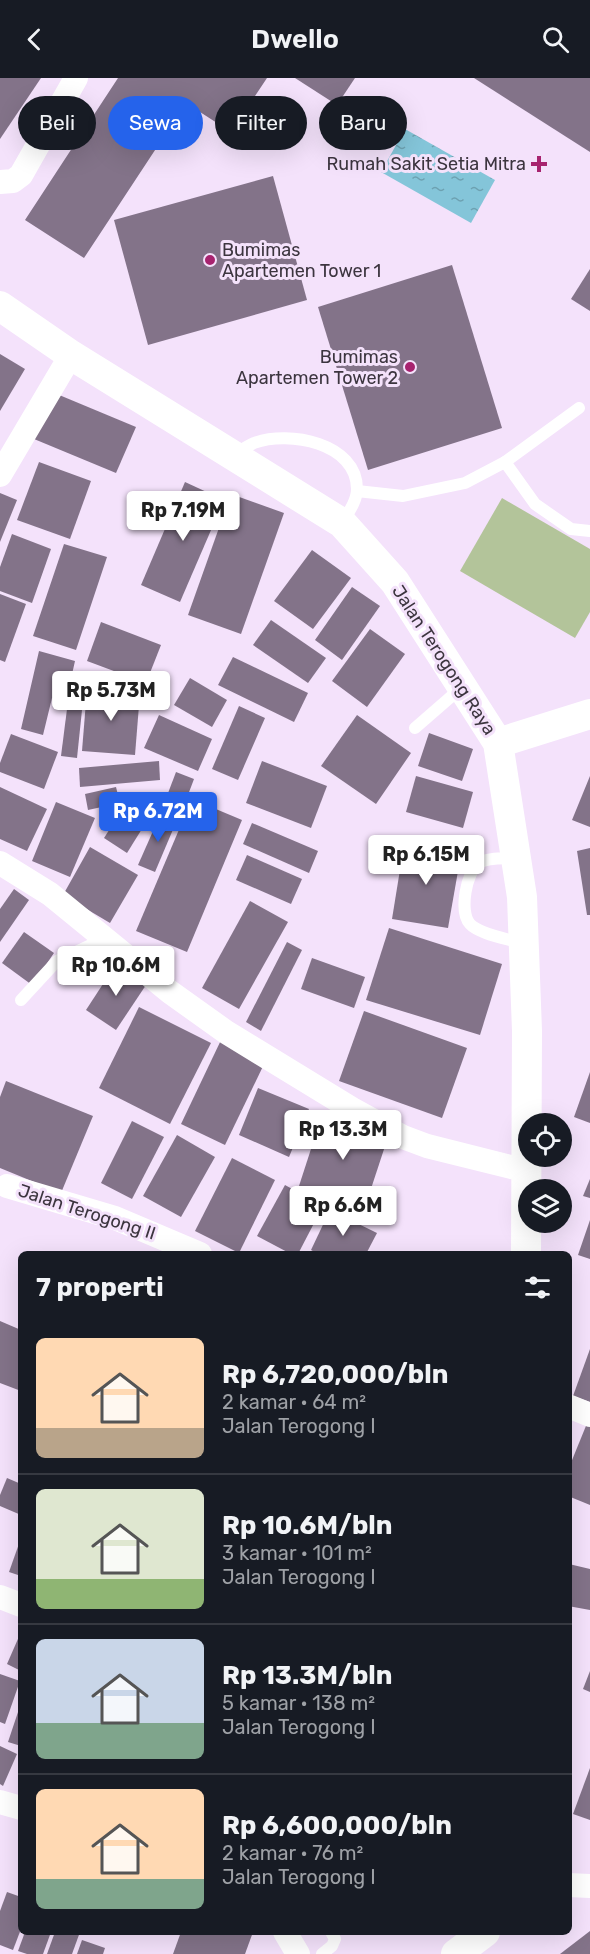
<!DOCTYPE html>
<html lang="id">
<meta charset="utf-8">
<style>
:root{--surface:#171b24;--page:#242831;--text:#f1f3f6;--muted:#9ea1a6;--line:#363941;--accent:#2563eb}
body{margin:0;font-family:Rubik,sans-serif;background:var(--page);color:var(--text);height:100vh;display:flex;flex-direction:column;font-size:22px;white-space:nowrap}
*{box-sizing:border-box;margin:0}
p{font-size:20px;color:var(--muted)}
.icon{flex:none;width:33px;height:33px;fill:none;stroke:currentColor;stroke-width:2;stroke-linecap:round;stroke-linejoin:round}
.map{position:relative;flex:1;overflow:hidden}
.panel{position:absolute;left:18px;top:1173px;width:554px;height:684px;display:flex;flex-direction:column;background:var(--surface);border-radius:9px;box-shadow:0 6px 24px #0002}
.panel>*{flex:none}
.banner{position:absolute;left:18px;top:18px;width:555px;height:54px;display:flex;gap:12px}
.controls{position:absolute;left:518px;top:1035px;display:grid;gap:12px}
.controls a{display:grid;place-items:center;width:54px;height:54px;border-radius:50%;background:var(--surface);box-shadow:0 6px 24px #0002;font-size:30px}
.price{position:absolute;translate:-50% -51px;padding:0 14px;border-radius:6px;background:#fff;color:#222;font-size:20px;line-height:39px;filter:drop-shadow(0 2px 3px #0008)}
.price::after{content:'';position:absolute;left:50%;top:36px;width:18px;height:14px;margin-left:-9px;background:inherit;clip-path:polygon(0 0,100% 0,50% 100%)}
.price.on{background:var(--accent);color:#fff}
ul{padding:0;list-style:none}
li{display:flex;align-items:center;gap:18px;height:150px;padding:0 18px}
li+li{border-top:2px solid var(--line)}
li span{display:grid;place-items:center;flex:none;width:168px;height:120px;border-radius:9px;color:#555}
li>.icon{margin-inline-start:auto}
span .icon{width:72px;height:72px;fill:#fffc;stroke-width:1}
li b{font-size:26px}
h2{display:flex;justify-content:space-between;align-items:center;height:72px;padding:0 18px;font-size:26px}
.chip{padding:0 21px;border-radius:27px;background:var(--surface);box-shadow:0 6px 24px #0002;font-size:21px;line-height:54px}
.chip.on{background:var(--accent);color:#fff}
header{display:flex;justify-content:space-between;align-items:center;height:78px;padding:0 18px;background:var(--surface);font-size:27px;font-weight:600}
.map>svg:first-child{display:block}
</style>
<header><svg class="icon" aria-label="back" viewBox="0 0 24 24"><path d="M15 5l-7 7 7 7"/></svg>Dwello<svg class="icon" aria-label="search" viewBox="0 0 24 24"><circle cx="10" cy="10" r="6"/><path d="M15 15l6 6"/></svg></header>
<div class="map">
<svg width="590" height="1876" viewBox="0 0 590 1876">
<defs>
<pattern id="water-ripples" width="26" height="14" patternUnits="userSpaceOnUse" patternTransform="scale(1.5)"><rect width="26" height="14" fill="#84c5d9"/><path d="M2 4q2-2 4 0t4 0M15 11q2-2 4 0t4 0" fill="none" stroke="#6da1b1"/></pattern>
</defs>
<rect width="100%" height="100%" fill="#f4e2fb"/>
<path fill="#b3c49a" d="M 502,420 L 590,471 L 590,534 L 575,560 L 460,493 Z"/>
<path fill="url(#water-ripples)" d="M 405,51 L 495,102 L 471,145 L 381,94 Z"/>
<g fill="#837389">
<path d="M 0,0 L 41,0 L 0,61 Z"/>
<path d="M 118,0 L 267,0 L 231,54 L 186,25 L 84,180 L 25,142 Z"/>
<path d="M 295,0 L 355,0 L 337,27 Z"/>
<path d="M 474,0 L 590,0 L 590,74 Z"/>
<path d="M 273,98 L 307,222 L 148,267 L 114,142 Z"/>
<path d="M 452,187 L 502,350 L 368,392 L 318,229 Z"/>
<path d="M 590,191 L 590,233 L 571,221 Z"/>
<path d="M 0,276 L 25,291 L 0,333 Z"/>
<path d="M 52,314 L 136,349 L 116,395 L 34,361 Z"/>
<path d="M 39,384 L 91,403 L 70,461 L 17,442 Z"/>
<path d="M 185,404 L 224,422 L 180,524 L 141,507 Z"/>
<path d="M 0,415 L 17,422 L 0,464 Z"/>
<path d="M 231,416 L 284,435 L 241,556 L 188,537 Z"/>
<path d="M 12,456 L 51,471 L 32,525 L 0,513 L 0,489 Z"/>
<path d="M 64,466 L 107,479 L 76,572 L 33,558 Z"/>
<path d="M 312,472 L 351,500 L 313,551 L 274,523 Z"/>
<path d="M 352,509 L 380,528 L 342,582 L 315,562 Z"/>
<path d="M 0,516 L 26,526 L 5,584 L 0,582 Z"/>
<path d="M 271,542 L 326,580 L 308,605 L 253,567 Z"/>
<path d="M 101,544 L 161,567 L 146,605 L 87,583 Z"/>
<path d="M 370,551 L 405,576 L 367,629 L 332,603 Z"/>
<path d="M 39,573 L 75,583 L 66,623 L 52,620 L 43,657 L 21,651 Z"/>
<path d="M 233,579 L 308,615 L 294,644 L 218,607 Z"/>
<path d="M 190,600 L 227,622 L 212,649 L 174,627 Z"/>
<path d="M 87,611 L 140,615 L 135,677 L 82,673 Z"/>
<path d="M 239,628 L 265,640 L 238,702 L 212,691 Z"/>
<path d="M 67,631 L 82,632 L 77,680 L 61,678 Z"/>
<path d="M 159,637 L 212,661 L 198,693 L 144,670 Z"/>
<path d="M 357,637 L 411,675 L 376,726 L 321,688 Z"/>
<path d="M 429,655 L 473,671 L 462,703 L 418,688 Z"/>
<path d="M 11,656 L 58,674 L 44,711 L 0,694 L 0,685 Z"/>
<path d="M 159,683 L 160,702 L 80,709 L 79,690 Z"/>
<path d="M 262,683 L 327,708 L 311,750 L 246,725 Z"/>
<path d="M 176,694 L 194,701 L 180,738 L 162,731 Z"/>
<path d="M 416,698 L 473,714 L 463,750 L 406,734 Z"/>
<path d="M 590,698 L 590,749 L 572,742 Z"/>
<path d="M 0,709 L 47,731 L 27,773 L 0,761 Z"/>
<path d="M 116,709 L 120,725 L 88,732 L 85,716 Z"/>
<path d="M 192,721 L 242,742 L 187,874 L 136,853 Z"/>
<path d="M 56,724 L 95,740 L 70,799 L 32,783 Z"/>
<path d="M 122,732 L 145,746 L 127,775 L 104,760 Z"/>
<path d="M 161,735 L 177,742 L 155,794 L 138,787 Z"/>
<path d="M 252,745 L 318,773 L 309,795 L 243,766 Z"/>
<path d="M 404,767 L 461,776 L 448,850 L 392,841 Z"/>
<path d="M 90,769 L 138,797 L 110,845 L 63,817 Z"/>
<path d="M 590,770 L 590,837 L 587,837 L 577,773 Z"/>
<path d="M 247,777 L 302,801 L 291,826 L 236,802 Z"/>
<path d="M 14,811 L 29,822 L 0,864 L 0,831 Z"/>
<path d="M 250,823 L 288,844 L 239,931 L 202,910 Z"/>
<path d="M 389,850 L 502,886 L 480,957 L 366,922 Z"/>
<path d="M 24,854 L 54,875 L 32,907 L 2,885 Z"/>
<path d="M 287,864 L 302,872 L 261,953 L 246,944 Z"/>
<path d="M 312,880 L 365,899 L 354,930 L 301,911 Z"/>
<path d="M 116,886 L 146,907 L 116,952 L 86,932 Z"/>
<path d="M 139,929 L 211,965 L 170,1046 L 99,1010 Z"/>
<path d="M 364,933 L 467,970 L 442,1040 L 339,1003 Z"/>
<path d="M 222,960 L 266,982 L 225,1067 L 181,1046 Z"/>
<path d="M 590,994 L 590,1045 L 574,1039 Z"/>
<path d="M 6,1003 L 93,1038 L 61,1115 L 0,1090 L 0,1019 Z"/>
<path d="M 258,1010 L 309,1031 L 289,1079 L 239,1057 Z"/>
<path d="M 322,1037 L 388,1059 L 365,1129 L 299,1108 Z"/>
<path d="M 132,1043 L 164,1059 L 132,1121 L 101,1105 Z"/>
<path d="M 177,1057 L 215,1079 L 181,1139 L 143,1118 Z"/>
<path d="M 232,1080 L 275,1102 L 239,1175 L 195,1153 Z"/>
<path d="M 590,1101 L 590,1120 L 583,1118 Z"/>
<path d="M 285,1107 L 323,1128 L 298,1176 L 291,1176 L 257,1158 Z"/>
<path d="M 330,1132 L 377,1155 L 366,1176 L 318,1176 L 311,1172 Z"/>
<path d="M 590,1142 L 590,1181 L 578,1177 Z"/>
<path d="M 0,1243 L 21,1252 L 21,1313 L 0,1305 Z"/>
<path d="M 590,1271 L 590,1324 L 573,1318 Z"/>
<path d="M 590,1338 L 590,1427 L 568,1418 L 568,1392 Z"/>
<path d="M 7,1400 L 21,1406 L 21,1437 L 0,1428 L 0,1417 Z"/>
<path d="M 21,1460 L 21,1498 L 9,1494 Z"/>
<path d="M 569,1486 L 590,1491 L 590,1532 L 568,1528 Z"/>
<path d="M 21,1554 L 21,1593 L 7,1586 Z"/>
<path d="M 590,1593 L 590,1614 L 583,1611 Z"/>
<path d="M 0,1596 L 20,1603 L 5,1646 L 0,1644 Z"/>
<path d="M 21,1625 L 21,1668 L 8,1664 Z"/>
<path d="M 0,1668 L 17,1676 L 3,1708 L 0,1706 Z"/>
<path d="M 590,1690 L 590,1742 L 573,1736 Z"/>
<path d="M 7,1814 L 21,1819 L 21,1851 L 13,1872 L 0,1867 L 0,1833 Z"/>
<path d="M 590,1853 L 590,1876 L 560,1876 Z"/>
<path d="M 25,1854 L 51,1854 L 43,1876 L 27,1876 L 18,1873 Z"/>
<path d="M 55,1854 L 80,1854 L 72,1876 L 47,1876 Z"/>
<path d="M 181,1854 L 253,1854 L 245,1876 L 173,1876 Z"/>
<path d="M 82,1862 L 105,1870 L 103,1876 L 77,1876 Z"/>
</g>
<g fill="none" stroke-linecap="round" stroke-linejoin="round">
<g stroke="#fff" stroke-width="12">
<path d="M 234,377 C 240,373 247,368 254,365 C 289,352 357,365 357,411 C 357,423 348,435 342,445"/>
<path d="M 505,384 L 535,426 L 571,451 L 590,453"/>
<path d="M 357,413 L 403,418 L 465,405 L 505,384 L 579,330"/>
<path d="M 415,650 L 461,610"/>
<path d="M 516,780 C 506,781 488,779 479,785 C 466,794 459,834 470,846 C 479,856 509,861 523,866"/>
<path d="M 21,922 L 57,883 L 93,866 L 102,859"/>
<path d="M 322,1876 L 332,1868 L 335,1861 L 331,1854"/>
</g>
<g stroke="#fff" stroke-width="24">
<path d="M 0,104 L 13,103 L 21,97 L 76,0"/>
<path d="M 0,397 L 71,277"/>
<path d="M 0,785 L 50,816 L 170,914 L 226,954 L 352,1031 L 403,1059 L 427,1068 L 527,1093"/>
<path d="M 7,1108 L 115,1140 L 200,1176"/>
<path d="M 568,1328 L 590,1337"/>
<path d="M 0,1519 L 21,1527"/>
<path d="M 0,1724 L 21,1730"/>
<path d="M 568,1807 L 590,1808"/>
<path d="M 285,1854 L 298,1876"/>
</g>
<g stroke="#fff" stroke-width="30">
<path d="M 0,228 L 71,277 L 342,445 L 395,504 L 498,665 L 522,819 L 527,953 L 526,1176"/>
<path d="M 498,665 L 590,636"/>
<path d="M 456,1876 L 485,1854"/>
</g>
</g>
<g fill="#a7236f" stroke="#f4e2fb" stroke-width="2">
<path d="M536 77h6v6h6v6h-6v6h-6v-6h-6v-6h6z"/>
<circle cx="210" cy="182" r="6"/>
<circle cx="410" cy="289" r="6"/>
</g>
<g text-anchor="middle" stroke-width="6" stroke-linejoin="round" paint-order="stroke">
<g font-size="18" fill="#3c353f" stroke="#f4e2fb" text-anchor="end">
<text x="526" y="92">Rumah Sakit Setia Mitra</text>
<text x="222" y="178" text-anchor="start">Bumimas<tspan x="222" dy="21">Apartemen Tower 1</tspan></text>
<text x="398" y="285">Bumimas<tspan x="398" dy="21">Apartemen Tower 2</tspan></text>
</g>
<g font-size="18" fill="#3c353f" stroke="#f4e2fb">
<text transform="translate(444 582) rotate(57)" y="6">Jalan Terogong Raya</text>
<text transform="translate(87 1134) rotate(18)" y="6">Jalan Terogong II</text>
</g>
</g>
</svg>
<div class="controls">
<a><svg class="icon" aria-label="locate" viewBox="0 0 24 24"><circle cx="12" cy="12" r="6"/><path d="M12 2v4M12 18v4M2 12h4M18 12h4"/></svg></a>
<a><svg class="icon" aria-label="layers" viewBox="0 0 24 24"><path d="M12 4l9 5-9 5-9-5zM3 14l9 5 9-5"/></svg></a>
</div>
<b class="price" style="left:183px;top:464px">Rp 7.19M</b>
<b class="price" style="left:111px;top:644px">Rp 5.73M</b>
<b class="price on" style="left:158px;top:765px">Rp 6.72M</b>
<b class="price" style="left:426px;top:808px">Rp 6.15M</b>
<b class="price" style="left:116px;top:919px">Rp 10.6M</b>
<b class="price" style="left:343px;top:1083px">Rp 13.3M</b>
<b class="price" style="left:343px;top:1159px">Rp 6.6M</b>
<div class="banner">
<a class="chip">Beli</a>
<a class="chip on">Sewa</a>
<a class="chip">Filter</a>
<a class="chip">Baru</a>
</div>
<section class="panel">
<h2>7 properti<svg class="icon" aria-label="filters" viewBox="0 0 24 24"><path d="M4 7h16M4 17h16"/><circle cx="9" cy="7" r="2"/><circle cx="15" cy="17" r="2"/></svg></h2>
<ul>
<li><span style="background:linear-gradient(#ffd9b3 75%,#b9a48a 0)"><svg class="icon" aria-label="home" viewBox="0 0 24 24"><path d="M3 11l9-7 9 7M6 9v11h12V9"/></svg></span><div><b>Rp 6,720,000/bln</b><p>2 kamar · 64 m²</p><p>Jalan Terogong I</p></div></li>
<li><span style="background:linear-gradient(#dfe7d0 75%,#8fb573 0)"><svg class="icon" aria-label="home" viewBox="0 0 24 24"><path d="M3 11l9-7 9 7M6 9v11h12V9"/></svg></span><div><b>Rp 10.6M/bln</b><p>3 kamar · 101 m²</p><p>Jalan Terogong I</p></div></li>
<li><span style="background:linear-gradient(#c9d6e8 70%,#7fa58c 0)"><svg class="icon" aria-label="home" viewBox="0 0 24 24"><path d="M3 11l9-7 9 7M6 9v11h12V9"/></svg></span><div><b>Rp 13.3M/bln</b><p>5 kamar · 138 m²</p><p>Jalan Terogong I</p></div></li>
<li><span style="background:linear-gradient(#ffd9b3 75%,#7fa58c 0)"><svg class="icon" aria-label="home" viewBox="0 0 24 24"><path d="M3 11l9-7 9 7M6 9v11h12V9"/></svg></span><div><b>Rp 6,600,000/bln</b><p>2 kamar · 76 m²</p><p>Jalan Terogong I</p></div></li>
</ul>
</section>
</div>
